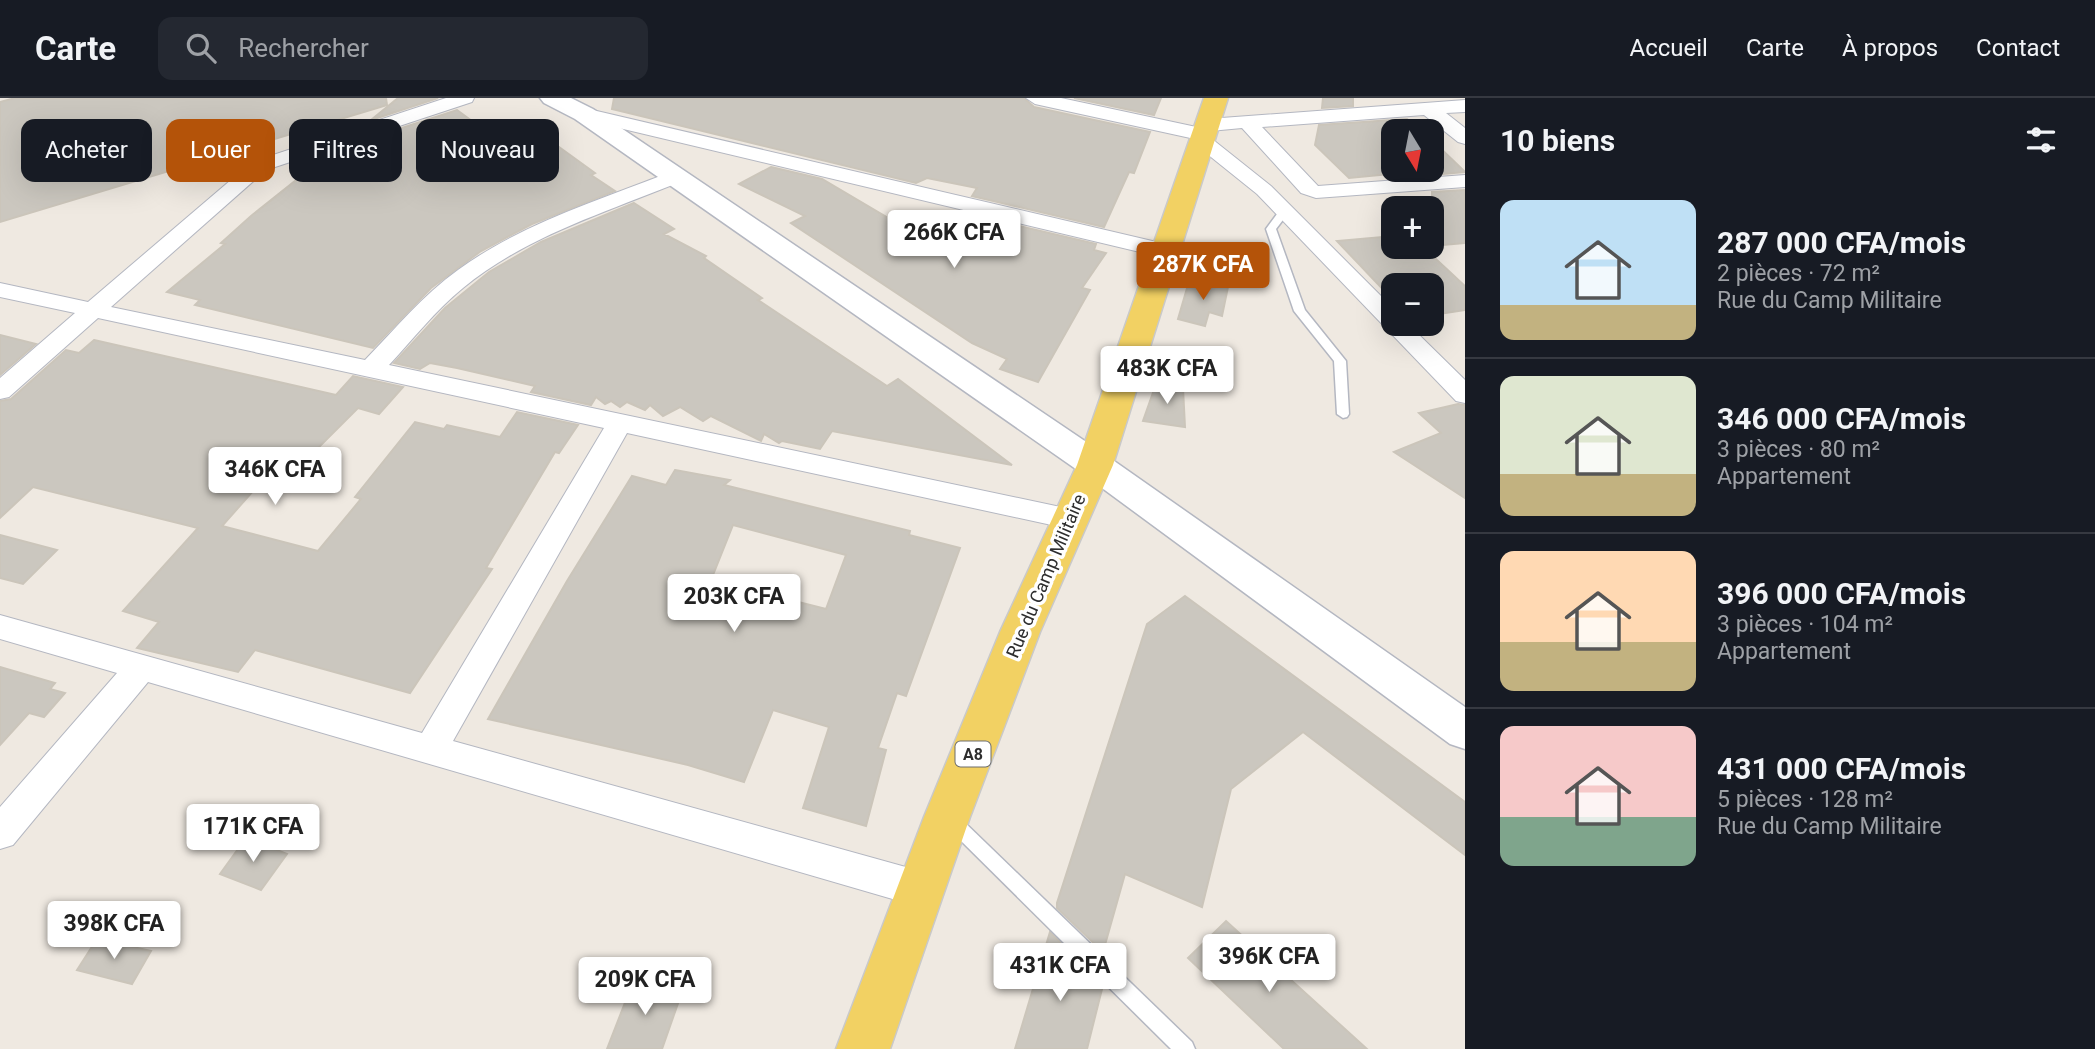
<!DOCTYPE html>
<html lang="fr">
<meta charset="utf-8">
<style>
:root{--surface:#171b24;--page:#242831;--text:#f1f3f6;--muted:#9ea1a6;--line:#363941;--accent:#b45309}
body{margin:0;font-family:Roboto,sans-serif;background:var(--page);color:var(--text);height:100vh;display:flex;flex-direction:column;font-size:26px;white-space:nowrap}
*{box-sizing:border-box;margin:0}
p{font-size:23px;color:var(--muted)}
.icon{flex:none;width:38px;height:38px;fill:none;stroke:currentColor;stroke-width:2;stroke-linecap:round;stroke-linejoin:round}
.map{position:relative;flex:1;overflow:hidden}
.panel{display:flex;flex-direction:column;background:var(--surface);width:630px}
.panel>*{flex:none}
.top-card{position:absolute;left:21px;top:21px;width:665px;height:63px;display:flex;gap:14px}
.needle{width:46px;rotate:170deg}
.buttons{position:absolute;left:1381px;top:21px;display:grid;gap:14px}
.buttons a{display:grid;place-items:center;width:63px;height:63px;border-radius:14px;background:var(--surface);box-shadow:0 7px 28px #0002;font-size:35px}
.price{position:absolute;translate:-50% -60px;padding:0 16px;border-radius:7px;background:#fff;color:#222;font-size:23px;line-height:46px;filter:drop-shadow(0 2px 4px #0008)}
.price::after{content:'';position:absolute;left:50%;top:42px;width:21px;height:16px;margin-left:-10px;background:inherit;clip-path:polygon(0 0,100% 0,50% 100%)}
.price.selected{background:var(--accent);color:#fff}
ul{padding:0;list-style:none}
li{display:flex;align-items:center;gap:21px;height:175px;padding:0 35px}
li+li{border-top:2px solid var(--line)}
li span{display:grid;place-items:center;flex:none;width:196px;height:140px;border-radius:14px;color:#555}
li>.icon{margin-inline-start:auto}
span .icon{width:84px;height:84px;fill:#fffc;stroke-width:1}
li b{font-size:30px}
h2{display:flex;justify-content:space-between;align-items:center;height:84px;padding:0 35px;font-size:30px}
.pill{padding:0 24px;border-radius:14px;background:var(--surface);box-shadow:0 7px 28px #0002;font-size:24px;line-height:63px}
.pill.selected{background:var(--accent);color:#fff}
header{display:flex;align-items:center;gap:42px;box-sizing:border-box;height:98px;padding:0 35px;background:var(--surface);border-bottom:2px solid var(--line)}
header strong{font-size:33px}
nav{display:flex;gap:38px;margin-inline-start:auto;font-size:24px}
.search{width:490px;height:63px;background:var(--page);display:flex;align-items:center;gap:18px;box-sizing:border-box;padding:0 24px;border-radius:14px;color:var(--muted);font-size:26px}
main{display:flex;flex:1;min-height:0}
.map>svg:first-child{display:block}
</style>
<header>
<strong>Carte</strong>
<div class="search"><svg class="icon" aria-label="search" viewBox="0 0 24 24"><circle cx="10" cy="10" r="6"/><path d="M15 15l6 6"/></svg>Rechercher</div>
<nav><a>Accueil</a><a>Carte</a><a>À propos</a><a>Contact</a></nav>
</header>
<main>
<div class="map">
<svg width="1465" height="951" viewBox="0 0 1465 951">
<rect width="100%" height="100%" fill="#efe9e1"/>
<g fill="#cbc7bf" stroke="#cbc5ba" stroke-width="2" fill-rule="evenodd">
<path d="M 15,0 L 386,0 L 387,7 L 0,124 L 0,4 Z"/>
<path d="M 398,0 L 438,0 L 371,22 Z"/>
<path d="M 614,0 L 1024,0 L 1034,9 L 1150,34 L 1134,75 L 1129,74 L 1104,129 L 972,98 L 977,90 L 927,80 L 916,85 L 612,11 Z"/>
<path d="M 1074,0 L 1161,0 L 1154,17 Z"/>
<path d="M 1323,0 L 1353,0 L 1353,8 L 1322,10 Z"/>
<path d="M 457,12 L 502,45 L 537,33 L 595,75 L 591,77 L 615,93 L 532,126 L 481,153 L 431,190 L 373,250 L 195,207 L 200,202 L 167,194 L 225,146 L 221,145 L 251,118 L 334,52 Z"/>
<path d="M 1407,21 L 1421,33 L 1393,33 L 1393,72 L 1432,72 L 1432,42 L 1465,74 L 1432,77 L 1432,72 L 1349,80 L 1315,47 L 1319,27 Z"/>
<path d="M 771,69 L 822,81 L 929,144 L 933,142 L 955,154 L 1006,125 L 1096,146 L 1094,152 L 1106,155 L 1082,190 L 1090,192 L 1038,284 L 1000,271 L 1007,261 L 972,245 L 791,125 L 805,118 L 739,86 Z"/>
<path d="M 1465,92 L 1465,145 L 1432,148 L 1432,94 Z"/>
<path d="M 634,105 L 674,131 L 664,136 L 706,158 L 704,160 L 762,200 L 758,202 L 887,288 L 898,281 L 1012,367 L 832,333 L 820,351 L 782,343 L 779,345 L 764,336 L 761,343 L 711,318 L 703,323 L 680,309 L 663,318 L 650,307 L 645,312 L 627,304 L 620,309 L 611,303 L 605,306 L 596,299 L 591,307 L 531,294 L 535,288 L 457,270 L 430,265 L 420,271 L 394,265 L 445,210 L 489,174 L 541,144 Z"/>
<path d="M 1393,138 L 1393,149 L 1423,149 L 1465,188 L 1465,212 L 1432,217 L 1432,187 L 1393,187 L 1393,202 L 1337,143 Z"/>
<path d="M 1190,180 L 1228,189 L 1222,218 L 1209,214 L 1205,228 L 1178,221 Z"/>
<path d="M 0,237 L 36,246 L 0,277 Z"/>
<path d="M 94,242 L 336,297 L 353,278 L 403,289 L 379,316 L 358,310 L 289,379 L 270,374 L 222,428 L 318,453 L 361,401 L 355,399 L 415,324 L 444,331 L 447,327 L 500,339 L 517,314 L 578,327 L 559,355 L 555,354 L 486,470 L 492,471 L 410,595 L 255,552 L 238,574 L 137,550 L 159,524 L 123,513 L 198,430 L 33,389 L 0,420 L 0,303 L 11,301 L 66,252 L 79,255 Z"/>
<path d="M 1156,286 L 1183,290 L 1185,329 L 1143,323 Z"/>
<path d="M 1458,306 L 1465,307 L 1465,400 L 1394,354 L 1441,335 L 1419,315 Z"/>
<path d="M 675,372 L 730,382 L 724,387 L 910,433 L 909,437 L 960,450 L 906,598 L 897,595 L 878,650 L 886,652 L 866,728 L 803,710 L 829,629 L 773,612 L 744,684 L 688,667 L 488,621 L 567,483 L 632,378 L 666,387 ZM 733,427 L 846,457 L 826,511 L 711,482 Z"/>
<path d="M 0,437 L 57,452 L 23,486 L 0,480 Z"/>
<path d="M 1185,498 L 1465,704 L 1465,757 L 1303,634 L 1231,691 L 1202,809 L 1125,776 L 1103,854 L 1057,810 L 1057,805 L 1147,526 Z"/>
<path d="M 0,569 L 55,585 L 50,591 L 65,595 L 44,619 L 29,615 L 0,647 Z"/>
<path d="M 246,740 L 287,756 L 261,792 L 220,776 Z"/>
<path d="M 1226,823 L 1367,951 L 1284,951 L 1188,860 Z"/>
<path d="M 1050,834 L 1103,887 L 1087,951 L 1015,951 Z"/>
<path d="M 97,841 L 151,853 L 132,886 L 77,872 Z"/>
<path d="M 635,879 L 682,894 L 662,951 L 607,951 Z"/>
</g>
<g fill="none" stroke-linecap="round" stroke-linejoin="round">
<g stroke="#b4b7c1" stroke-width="3">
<g id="lane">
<path d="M 1284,111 L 1289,114 L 1276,131 L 1305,212 L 1346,263 L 1349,316 L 1347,319 L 1343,320 L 1337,316 L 1334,263 L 1294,213 L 1266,131 L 1280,112 Z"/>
<path d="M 953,716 L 959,719 L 1192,944 L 1195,951 L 1171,951 L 947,729 L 945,724 L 947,719 Z"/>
</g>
</g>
<g stroke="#b4b7c1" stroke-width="2">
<g id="street">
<path d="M 446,0 L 474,0 L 472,4 L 266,72 L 111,209 L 365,262 C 395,231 423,197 458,172 C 521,126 597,103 668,75 L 682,75 L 685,79 L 682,83 C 607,114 526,138 463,190 C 435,213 413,241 389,267 L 1070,411 L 1080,414 L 1084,421 L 1080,428 L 1070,431 L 627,335 L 453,643 L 920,773 L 933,779 L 939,791 L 933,803 L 920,809 L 148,584 L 13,747 L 0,751 L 0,709 L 117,575 L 0,541 L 0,517 L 422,635 L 604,330 L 98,220 L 9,299 L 0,301 L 0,280 L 75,215 L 0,199 L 0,185 L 88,204 L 252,64 Z"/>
<path d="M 1026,0 L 1061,0 L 1201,30 L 1198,27 L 1201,23 L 1208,21 L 1465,2 L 1465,14 L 1446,15 L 1465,30 L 1465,46 L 1458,44 L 1424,17 L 1262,29 L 1318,88 L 1465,77 L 1465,89 L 1316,100 L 1301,95 L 1242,30 L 1210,33 L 1215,37 L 1212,41 L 1271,88 L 1393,210 L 1393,226 L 1408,226 L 1465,282 L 1465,305 L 1456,303 L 1257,96 L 1196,47 L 1195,41 L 1035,6 Z"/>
<path d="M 584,10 L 1165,146 L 1176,153 L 1165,160 L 577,20 L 575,16 L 577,12 Z"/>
</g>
</g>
<g stroke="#b4b7c1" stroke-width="3">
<path id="secondary" d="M 540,0 L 571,0 L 593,11 L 1107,358 L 1465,609 L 1465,651 L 1450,646 L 1083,376 L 575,21 L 544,5 Z"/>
</g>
<g stroke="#c9c9c9" stroke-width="3">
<path id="primary" d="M 1204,0 L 1228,0 L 1113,367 L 1040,534 L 970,719 L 890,951 L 836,951 L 924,719 L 1000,534 L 1077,367 Z"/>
</g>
<use href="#lane" fill="#fff" fill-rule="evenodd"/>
<use href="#street" fill="#fff" fill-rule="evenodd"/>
<use href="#secondary" fill="#fff" fill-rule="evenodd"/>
<use href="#primary" fill="#f2d163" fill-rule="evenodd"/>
</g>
<g text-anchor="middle" stroke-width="7" stroke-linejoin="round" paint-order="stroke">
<rect fill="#fff" stroke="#6d6d6d" stroke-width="2" x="955.5" y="643.5" width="35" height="25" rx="5"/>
<g font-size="16" font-weight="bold" fill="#2e2e2e">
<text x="973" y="662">A8</text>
</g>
<g font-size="18" fill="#2e2e2e" stroke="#fff">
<text transform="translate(1046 478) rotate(-67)" y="6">Rue du Camp Militaire</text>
</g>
</g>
</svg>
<div class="buttons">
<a><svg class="needle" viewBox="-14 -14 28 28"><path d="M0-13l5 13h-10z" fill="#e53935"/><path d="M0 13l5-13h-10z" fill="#9ea1a6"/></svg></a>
<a>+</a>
<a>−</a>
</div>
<b class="price" style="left:954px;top:172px">266K CFA</b>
<b class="price selected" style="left:1203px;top:204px">287K CFA</b>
<b class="price" style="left:1167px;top:308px">483K CFA</b>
<b class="price" style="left:275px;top:409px">346K CFA</b>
<b class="price" style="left:734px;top:536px">203K CFA</b>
<b class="price" style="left:253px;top:766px">171K CFA</b>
<b class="price" style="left:114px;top:863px">398K CFA</b>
<b class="price" style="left:1269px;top:896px">396K CFA</b>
<b class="price" style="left:1060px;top:905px">431K CFA</b>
<b class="price" style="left:645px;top:919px">209K CFA</b>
<div class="top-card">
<a class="pill">Acheter</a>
<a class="pill selected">Louer</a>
<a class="pill">Filtres</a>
<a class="pill">Nouveau</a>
</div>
</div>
<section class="panel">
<h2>10 biens<svg class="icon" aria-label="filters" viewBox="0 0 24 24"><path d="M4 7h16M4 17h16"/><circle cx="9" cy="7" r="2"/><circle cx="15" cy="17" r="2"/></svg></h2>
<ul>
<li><span style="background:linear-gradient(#bfe0f5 75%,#c2b280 0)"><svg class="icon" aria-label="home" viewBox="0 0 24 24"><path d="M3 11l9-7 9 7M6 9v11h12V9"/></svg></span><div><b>287 000 CFA/mois</b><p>2 pièces · 72 m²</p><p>Rue du Camp Militaire</p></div></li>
<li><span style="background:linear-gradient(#dfe7d0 70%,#c2b280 0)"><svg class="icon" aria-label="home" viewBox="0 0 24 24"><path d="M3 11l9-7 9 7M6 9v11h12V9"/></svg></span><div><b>346 000 CFA/mois</b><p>3 pièces · 80 m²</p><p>Appartement</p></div></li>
<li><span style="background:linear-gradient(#ffd9b3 65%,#c2b280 0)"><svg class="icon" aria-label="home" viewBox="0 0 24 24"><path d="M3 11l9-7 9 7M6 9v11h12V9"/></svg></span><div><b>396 000 CFA/mois</b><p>3 pièces · 104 m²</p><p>Appartement</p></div></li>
<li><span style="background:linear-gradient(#f6c9c9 65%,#7fa58c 0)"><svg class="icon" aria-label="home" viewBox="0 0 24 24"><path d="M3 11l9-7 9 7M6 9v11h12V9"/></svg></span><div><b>431 000 CFA/mois</b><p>5 pièces · 128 m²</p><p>Rue du Camp Militaire</p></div></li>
</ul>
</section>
</main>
